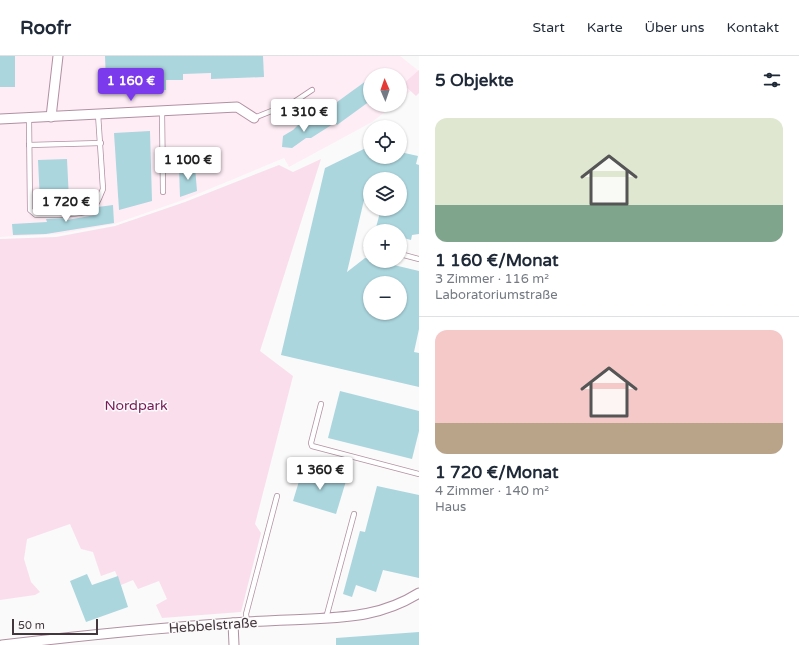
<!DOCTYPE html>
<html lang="de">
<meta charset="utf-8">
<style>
:root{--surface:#fff;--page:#f2f2f3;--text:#1f2937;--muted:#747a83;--line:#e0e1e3;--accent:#7c3aed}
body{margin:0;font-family:"Varela Round",sans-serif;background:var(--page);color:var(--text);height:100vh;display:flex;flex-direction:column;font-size:15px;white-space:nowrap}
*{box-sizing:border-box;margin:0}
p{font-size:13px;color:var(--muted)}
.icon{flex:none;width:22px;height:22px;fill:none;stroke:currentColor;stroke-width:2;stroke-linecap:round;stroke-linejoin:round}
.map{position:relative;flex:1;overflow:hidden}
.side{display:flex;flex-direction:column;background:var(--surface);width:380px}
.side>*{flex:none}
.needle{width:26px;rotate:358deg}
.controls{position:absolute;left:363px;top:12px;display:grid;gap:8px}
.controls a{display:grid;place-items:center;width:44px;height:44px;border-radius:50%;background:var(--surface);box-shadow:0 1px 3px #0004;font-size:20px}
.scale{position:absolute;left:12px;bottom:10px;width:86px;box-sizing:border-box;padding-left:4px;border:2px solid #44363d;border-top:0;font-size:11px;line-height:14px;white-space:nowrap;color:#44363d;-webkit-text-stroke:3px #fafafa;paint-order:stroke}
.price{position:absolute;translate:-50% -34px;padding:0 9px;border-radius:4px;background:#fff;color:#222;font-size:13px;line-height:26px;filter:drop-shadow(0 1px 2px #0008)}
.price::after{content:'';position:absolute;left:50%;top:24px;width:12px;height:9px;margin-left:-6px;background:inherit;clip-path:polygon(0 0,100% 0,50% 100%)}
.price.selected{background:var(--accent);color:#fff}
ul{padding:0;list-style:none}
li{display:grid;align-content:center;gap:8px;height:212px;padding:0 16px}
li+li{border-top:1px solid var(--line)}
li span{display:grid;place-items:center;height:124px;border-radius:12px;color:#555}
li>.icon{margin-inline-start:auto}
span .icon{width:72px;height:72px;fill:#fffc;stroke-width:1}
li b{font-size:17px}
h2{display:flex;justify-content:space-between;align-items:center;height:48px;padding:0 16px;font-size:17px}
header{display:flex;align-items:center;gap:24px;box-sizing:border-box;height:56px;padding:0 20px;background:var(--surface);border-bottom:1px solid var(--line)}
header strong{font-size:19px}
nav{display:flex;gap:22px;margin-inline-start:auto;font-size:14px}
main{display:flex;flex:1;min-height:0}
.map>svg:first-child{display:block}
</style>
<header>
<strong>Roofr</strong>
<nav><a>Start</a><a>Karte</a><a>Über uns</a><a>Kontakt</a></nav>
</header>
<main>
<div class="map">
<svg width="419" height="589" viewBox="0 0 419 589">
<rect width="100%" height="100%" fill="#fafafa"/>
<path fill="#ffedf6" d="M 0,0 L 400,0 L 419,15 L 414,32 L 400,44 L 400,19 L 370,19 L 370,49 L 394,49 L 372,66 L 289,111 L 284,102 L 183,144 L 114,168 L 58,178 L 0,181 Z"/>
<g fill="#fadeec">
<path d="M 419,14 L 419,37 L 416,40 L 403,28 Z"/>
<path d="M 321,103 L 260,295 L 293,320 L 255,468 L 261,477 L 241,556 L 162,562 L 156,549 L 167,543 L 159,525 L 138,533 L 133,524 L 121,529 L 115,515 L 101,520 L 93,496 L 81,493 L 70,468 L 27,483 L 24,503 L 31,526 L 40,536 L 35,539 L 0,544 L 0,183 L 56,181 L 115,170 L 185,146 L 279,109 L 293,116 Z"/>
</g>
<g fill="#abd6de" fill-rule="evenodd">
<rect x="0" y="0" width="15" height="31"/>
<path d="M 105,0 L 263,0 L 264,21 L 211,23 L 211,17 L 183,18 L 183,24 L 166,24 L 166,34 L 131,36 L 131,25 L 106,26 Z"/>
<path d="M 366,25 L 370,30 L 370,45 L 337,69 L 326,54 Z"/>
<path d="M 309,63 L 333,68 L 311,82 L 306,82 L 292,92 L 282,91 L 283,80 L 293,74 L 298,69 L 301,69 Z"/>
<path d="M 150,75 L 152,145 L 119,154 L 114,77 Z"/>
<path d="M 370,90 L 370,101 L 400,101 L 400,96 L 418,100 L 416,108 L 419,109 L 419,178 L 412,179 L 411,184 L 400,181 L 400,175 L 375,175 L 381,153 L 400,153 L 400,123 L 369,123 L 347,216 L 365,202 L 370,203 L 370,205 L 377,205 L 419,215 L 419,273 L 414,296 L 419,297 L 419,331 L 281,299 L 325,112 ZM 370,227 L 400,227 L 400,257 L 370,257 Z"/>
<path d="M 67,103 L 69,144 L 66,144 L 66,155 L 46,155 L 46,145 L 40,146 L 38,104 Z"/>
<path d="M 195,111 L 197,135 L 180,141 L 179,112 Z"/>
<path d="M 113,149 L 114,167 L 46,178 L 13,179 L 12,168 L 47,166 L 46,163 L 67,162 L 67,164 L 96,159 L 96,154 L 98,151 Z"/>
<path d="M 340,335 L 419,355 L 419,375 L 412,403 L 328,382 Z"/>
<path d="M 303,412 L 346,425 L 336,458 L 293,445 Z"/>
<path d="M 377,430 L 419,439 L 419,522 L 383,514 L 376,536 L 356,529 L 352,541 L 343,538 L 360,475 L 365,476 Z"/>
<path d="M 87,518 L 92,529 L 118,520 L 128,551 L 86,566 L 70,525 Z"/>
<path d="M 419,576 L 419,589 L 336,589 L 336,582 Z"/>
</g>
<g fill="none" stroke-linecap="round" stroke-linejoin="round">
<g stroke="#b190a1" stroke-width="6">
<g id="service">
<path d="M 162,55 L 163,136"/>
<path d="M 29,62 L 30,154 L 36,159 C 48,159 80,160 90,154 C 97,150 100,140 103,133 L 98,58"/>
<path d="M 254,62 L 294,46 L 312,34"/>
<path d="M 29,89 L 101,87"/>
<path d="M 366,190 L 370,191"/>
<path d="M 400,198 L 419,203"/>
<path d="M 321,348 L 311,387 L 312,390 L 419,418"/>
<path d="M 326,562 L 354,458"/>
<path d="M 247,566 L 246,558 L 277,440"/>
</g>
</g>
<g stroke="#b190a1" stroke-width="11">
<g id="minor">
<path d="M 51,61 L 58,0"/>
<path d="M 0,63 L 237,51 L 254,62"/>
<path d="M 233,567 L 234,589"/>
<path d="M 2,589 C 79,580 155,572 232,567 C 259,565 285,564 311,563 C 351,561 384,559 419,537"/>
</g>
</g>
<use href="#service" stroke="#fff" stroke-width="4.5"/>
<use href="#minor" stroke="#fff" stroke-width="9"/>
</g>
<g text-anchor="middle" stroke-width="3" stroke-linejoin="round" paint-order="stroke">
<g font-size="14" fill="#781757" stroke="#fafafa">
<text x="136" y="354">Nordpark</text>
</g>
<g font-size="14" fill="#44363d" stroke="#fafafa">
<text transform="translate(213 569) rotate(-4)" y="5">Hebbelstraße</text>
</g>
</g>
</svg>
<div class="controls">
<a><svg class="needle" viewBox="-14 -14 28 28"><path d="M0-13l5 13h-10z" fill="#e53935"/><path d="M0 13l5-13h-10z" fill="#747a83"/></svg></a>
<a><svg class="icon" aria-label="locate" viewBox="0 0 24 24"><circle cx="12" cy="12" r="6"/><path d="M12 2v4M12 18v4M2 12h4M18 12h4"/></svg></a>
<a><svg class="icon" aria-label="layers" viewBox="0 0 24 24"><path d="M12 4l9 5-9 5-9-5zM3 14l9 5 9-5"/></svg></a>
<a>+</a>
<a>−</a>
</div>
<div class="scale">50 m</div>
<b class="price selected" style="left:131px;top:46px">1 160 €</b>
<b class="price" style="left:304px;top:77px">1 310 €</b>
<b class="price" style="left:188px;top:125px">1 100 €</b>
<b class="price" style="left:66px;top:167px">1 720 €</b>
<b class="price" style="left:320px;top:435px">1 360 €</b>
</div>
<section class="side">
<h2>5 Objekte<svg class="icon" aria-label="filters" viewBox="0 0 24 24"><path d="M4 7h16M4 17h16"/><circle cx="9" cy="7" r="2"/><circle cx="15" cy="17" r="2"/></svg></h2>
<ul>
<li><span style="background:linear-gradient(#dfe7d0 70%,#7fa58c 0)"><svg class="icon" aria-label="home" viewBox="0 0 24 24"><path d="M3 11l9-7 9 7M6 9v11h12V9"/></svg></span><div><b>1 160 €/Monat</b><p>3 Zimmer · 116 m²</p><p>Laboratoriumstraße</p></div></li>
<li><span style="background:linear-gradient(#f6c9c9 75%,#b9a48a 0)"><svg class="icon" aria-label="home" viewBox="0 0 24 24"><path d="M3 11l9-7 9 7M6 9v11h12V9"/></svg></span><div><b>1 720 €/Monat</b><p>4 Zimmer · 140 m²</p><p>Haus</p></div></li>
</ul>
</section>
</main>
